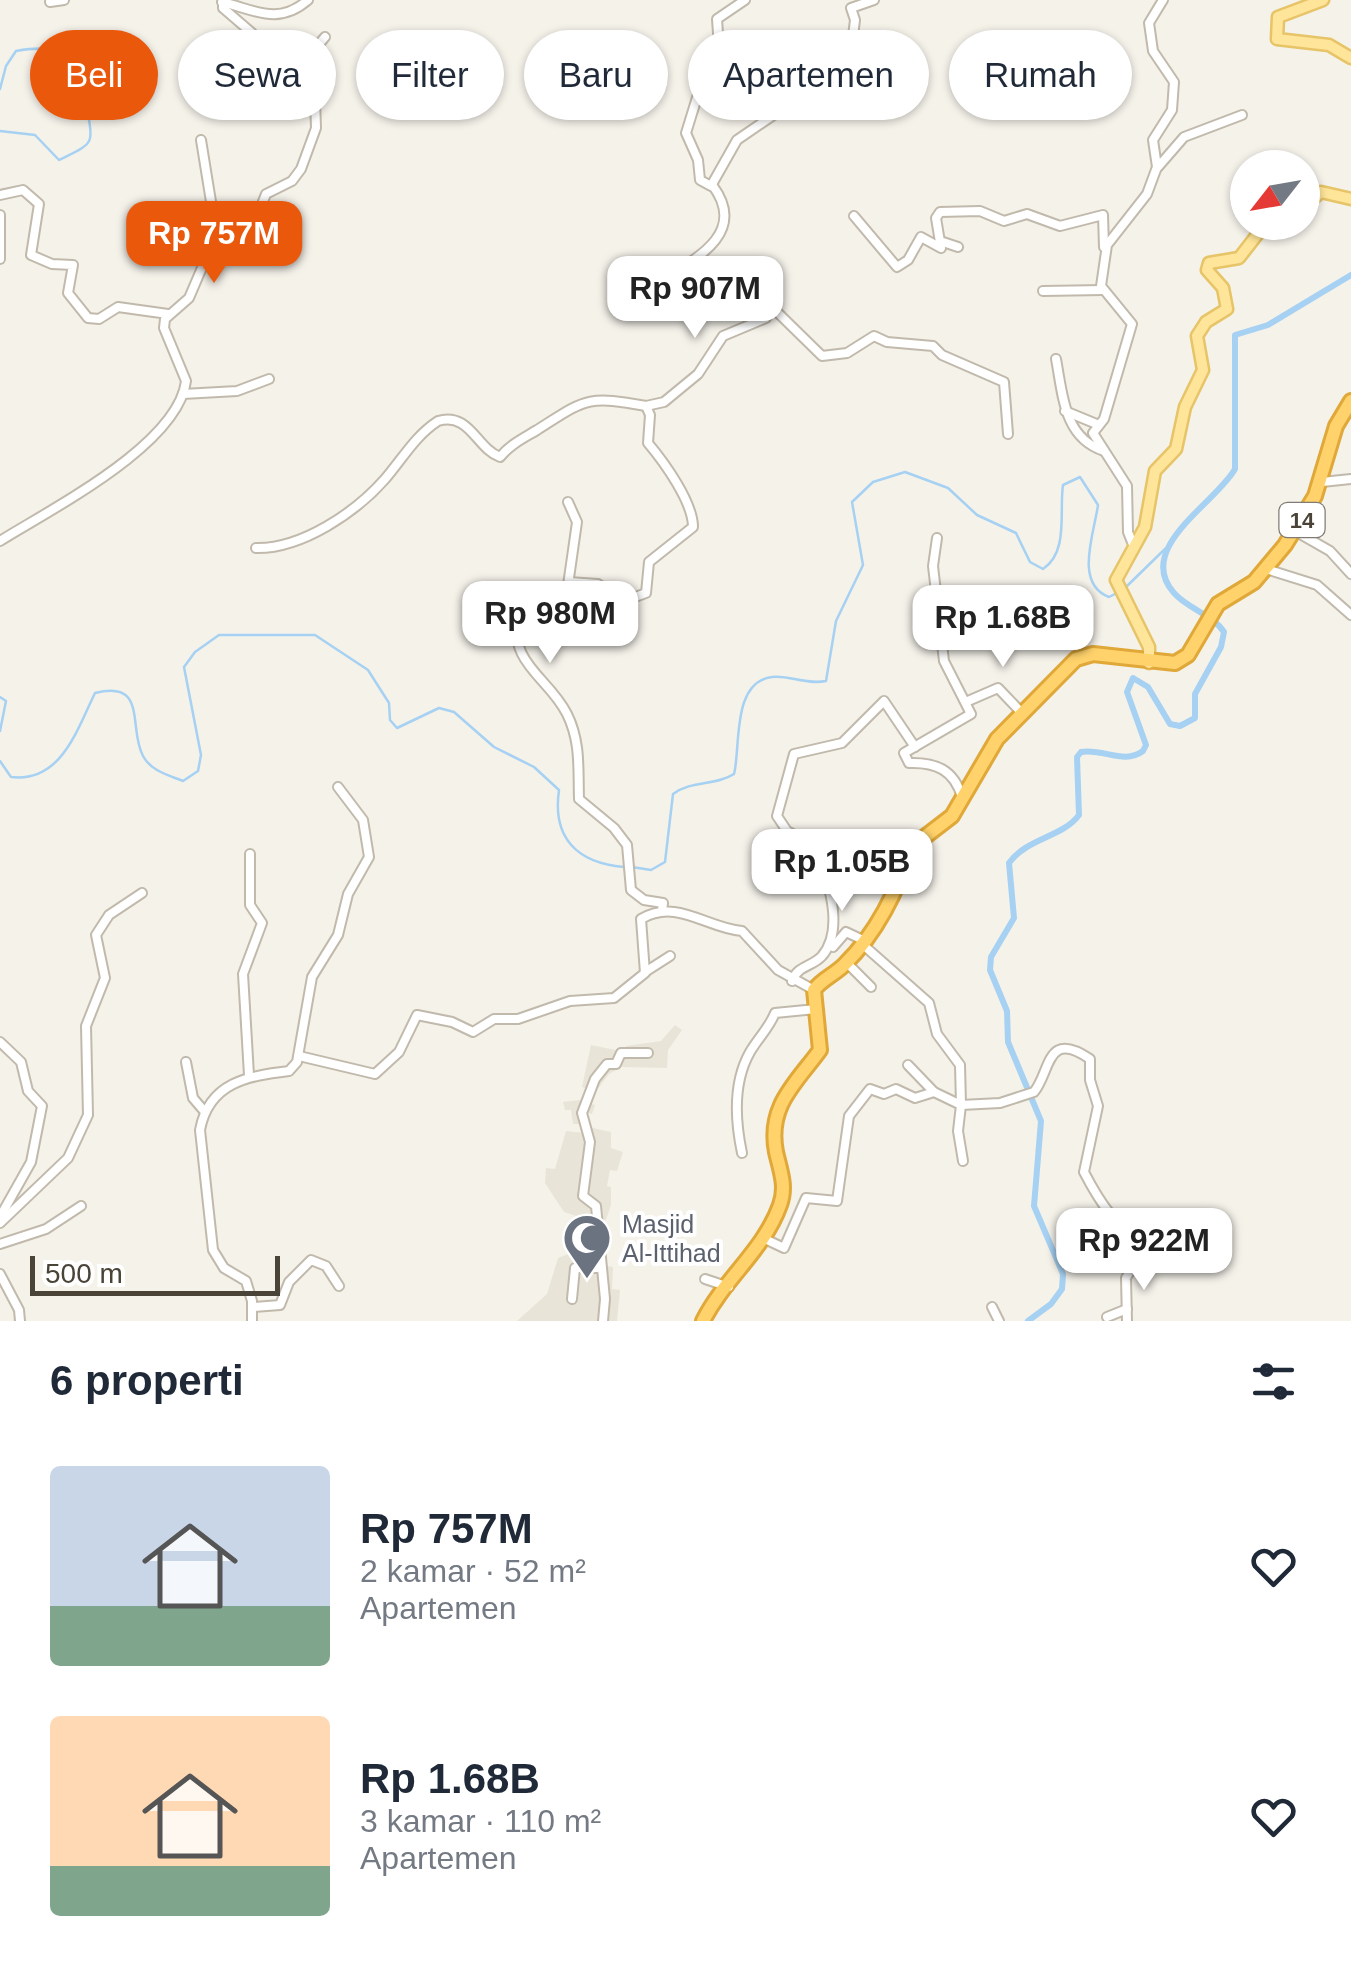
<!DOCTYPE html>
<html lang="id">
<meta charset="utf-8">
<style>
:root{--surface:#fff;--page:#f6f6f7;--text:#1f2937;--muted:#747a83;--accent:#ea580c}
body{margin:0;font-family:Arial,sans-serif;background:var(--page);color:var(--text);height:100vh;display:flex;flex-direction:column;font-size:38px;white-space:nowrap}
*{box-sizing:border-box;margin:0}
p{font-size:32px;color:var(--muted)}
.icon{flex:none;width:55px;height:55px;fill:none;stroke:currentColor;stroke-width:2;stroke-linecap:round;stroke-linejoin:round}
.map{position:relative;height:1321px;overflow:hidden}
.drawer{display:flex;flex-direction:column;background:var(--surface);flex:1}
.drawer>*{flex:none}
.hud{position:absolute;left:30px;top:30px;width:1292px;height:90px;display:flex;gap:20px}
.needle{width:65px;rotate:239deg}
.controls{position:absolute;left:1230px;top:150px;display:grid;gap:20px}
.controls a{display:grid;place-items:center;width:90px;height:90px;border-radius:50%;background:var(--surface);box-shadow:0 2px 8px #0004;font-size:50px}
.scale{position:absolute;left:30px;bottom:25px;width:250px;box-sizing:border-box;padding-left:10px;border:5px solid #494338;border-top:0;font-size:28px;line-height:35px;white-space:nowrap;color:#494338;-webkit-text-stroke:8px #fff;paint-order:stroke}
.price{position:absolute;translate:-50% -85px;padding:0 22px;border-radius:20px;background:#fff;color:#222;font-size:32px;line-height:65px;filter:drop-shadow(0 2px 5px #0008)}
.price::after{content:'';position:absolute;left:50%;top:60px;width:30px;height:22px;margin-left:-15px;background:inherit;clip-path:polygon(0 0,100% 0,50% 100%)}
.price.current{background:var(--accent);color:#fff}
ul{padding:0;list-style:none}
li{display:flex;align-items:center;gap:30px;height:250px;padding:0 50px}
li span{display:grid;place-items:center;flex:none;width:280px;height:200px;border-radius:10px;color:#555}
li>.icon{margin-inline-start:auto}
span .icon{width:120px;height:120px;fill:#fffc;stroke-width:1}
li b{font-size:42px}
h2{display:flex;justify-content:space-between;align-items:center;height:120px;padding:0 50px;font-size:42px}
.pill{padding:0 35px;border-radius:45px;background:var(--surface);box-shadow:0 2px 8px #0004;font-size:35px;line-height:90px}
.pill.current{background:var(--accent);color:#fff}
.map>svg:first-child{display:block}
</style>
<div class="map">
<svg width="1351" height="1321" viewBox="0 0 1351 1321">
<rect width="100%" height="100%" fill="#f5f2ea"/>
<g fill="#e9e4d8">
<path d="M 675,1025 L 682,1030 L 668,1050 L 667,1068 L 622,1067 L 609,1074 L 596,1091 L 582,1087 L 591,1045 L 625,1052 L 626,1046 L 661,1041 Z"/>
<path d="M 580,1100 L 595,1105 L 592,1114 L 585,1112 L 588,1127 L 611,1132 L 611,1148 L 623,1152 L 617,1171 L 610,1170 L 607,1186 L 611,1187 L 611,1205 L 606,1220 L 597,1223 L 564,1212 L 545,1183 L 546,1168 L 555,1169 L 566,1131 L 584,1133 L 580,1124 L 573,1124 L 571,1110 L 565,1110 L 563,1102 Z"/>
<path d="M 579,1250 L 580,1265 L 586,1265 L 586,1255 L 606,1255 L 607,1266 L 613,1267 L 612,1289 L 620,1290 L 617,1321 L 517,1321 L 547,1294 L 558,1258 Z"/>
</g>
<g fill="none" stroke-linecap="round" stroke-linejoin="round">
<g stroke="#a6d1f2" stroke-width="2.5">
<path d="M 0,89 L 6,66 L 16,51 C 68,42 80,58 86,106 C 88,115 92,129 90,138 C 89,148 68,155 59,160 L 35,135 L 0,131"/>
<path d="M 1126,587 L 1166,548"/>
<path d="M 0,697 L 6,701 L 0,731"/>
<path d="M 0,761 L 11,777 C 61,783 77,730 95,693 C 148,679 128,729 143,756 C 151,771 168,775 183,781 L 198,771 L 201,755 L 184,667 L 195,652 L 219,635 L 315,635 L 368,670 L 389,703 L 390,720 L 397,728 L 439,708 L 454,712 L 494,747 L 534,767 L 559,790 C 552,838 577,863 624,867"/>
<path d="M 632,867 L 651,870 L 665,862 L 673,794 C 692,780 715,786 734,774 C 741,748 731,682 772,677 C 790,675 806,685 826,681 L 836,621 L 863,565 L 852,502 L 873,482 L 905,472 L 948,488 L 977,515 L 1016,533 L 1030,562 L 1043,569 C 1069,552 1059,511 1063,485 L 1080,477 L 1098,505 C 1094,534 1074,584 1109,597 L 1119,592"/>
</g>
<path stroke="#a6d1f2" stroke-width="6" d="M 1028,1321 L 1051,1304 L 1062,1289 L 1063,1274 L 1034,1206 L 1041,1121 L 1008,1042 L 1007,1011 L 990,970 L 991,957 L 1014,918 L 1009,863 C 1027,838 1063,837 1079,815 L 1077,757 L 1081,752 C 1103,748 1124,765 1143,751 L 1146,745 L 1127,692 L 1133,678 L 1148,687 L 1170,724 L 1180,726 L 1195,718 L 1195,694 L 1221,647 L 1224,632 C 1212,614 1188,609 1174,593 C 1134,548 1216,503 1235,469 L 1235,335 L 1268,325 L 1351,275"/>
<g stroke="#c1baac" stroke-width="12">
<g id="minor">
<path d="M 745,0 L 717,19 L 719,47 L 700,60 L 699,91 L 686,133 L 698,160 L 700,180 L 711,186 L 737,140 L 775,114 L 782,94 L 812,92 L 813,62 L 851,52 L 855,20 L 851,8 L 874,0"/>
<path d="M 50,2 L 64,0"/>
<path d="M 222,2 C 255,10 278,26 308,0"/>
<path d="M 296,71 L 325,37"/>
<path d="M 224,72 L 247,64 L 272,67"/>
<path d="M 201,140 L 214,220 L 228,252"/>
<path d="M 1158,167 L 1184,137 L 1242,115"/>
<path d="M 713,186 C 749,235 692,261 656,283 L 656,294 L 671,299 L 708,294 L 759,279 L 773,308 L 822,356 L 847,353 L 874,336 L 887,342 L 933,346 L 942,355 L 1004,382 L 1008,434"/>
<path d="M 0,195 L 23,190 L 39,204 L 31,255 L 52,264 L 73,265 L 68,293 L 88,318 L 99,319 L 118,307 L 168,314"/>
<path d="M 0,215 L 0,259"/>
<path d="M 854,216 L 897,267 L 908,260 L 921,237 L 941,248 L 936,218 L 940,212 L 980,211 L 1004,221 L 1027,214 L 1060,226 L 1103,215 L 1104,247"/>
<path d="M 940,241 L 958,247"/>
<path d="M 1043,291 L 1103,290"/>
<path d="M 1056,359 C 1063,396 1064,438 1104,451"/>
<path d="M 183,394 L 237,391 L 269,379"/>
<path d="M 646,406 L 664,402 L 698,374 L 723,336 L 766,318 L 772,305"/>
<path d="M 1065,411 L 1099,425"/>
<path d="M 1322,482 L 1351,479"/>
<path d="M 568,502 L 577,522 L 568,585 C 559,595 536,595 517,613 C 509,666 548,676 567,714 C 581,742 578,770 579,799 L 614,828 L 627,845 L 631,890 L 644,900 L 663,903 L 662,911"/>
<path d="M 1295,531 L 1330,551 L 1351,574"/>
<path d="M 937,538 L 933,566 L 944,661 L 971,714 L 904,753 L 909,763 C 936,762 954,770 962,797"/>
<path d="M 0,541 C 51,509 178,445 186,381 L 164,328 L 165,319 L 189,298 L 204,263 L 248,239 L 266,194 L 292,181 L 301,169 L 316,128 L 315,100 L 308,83 L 296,71 L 270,66 L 252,33 L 223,8 L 223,0"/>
<path d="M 1134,547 L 1128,532 L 1127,486 L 1093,433 L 1104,419 L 1132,324 L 1101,286 L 1107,245 L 1147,194 L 1157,167 L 1153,140 L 1172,110 L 1174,82 L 1153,51 L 1149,23 L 1163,0"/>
<path d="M 256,548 C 302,549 356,512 385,479 C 403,458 415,436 438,421 C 470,412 476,448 500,457 C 511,444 522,439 537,430 C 586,399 586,395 646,406 L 650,415 L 648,443 C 664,462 693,502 693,527 L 649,562 L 646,593 L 622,602 L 598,584 L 569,582"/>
<path d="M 1266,569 L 1317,585 L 1351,615"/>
<path d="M 968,701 L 998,688 L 1021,712"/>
<path d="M 861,943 L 929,1003 L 937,1034 L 960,1065 L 961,1105 L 1000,1103 L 1034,1092 C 1051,1071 1046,1029 1090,1059 L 1090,1080 L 1098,1106 L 1084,1172 C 1098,1199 1118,1234 1149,1239 L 1126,1278 L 1127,1321"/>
<path d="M 833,947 L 846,932 L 863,940"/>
<path d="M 847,963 L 871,987"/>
<path d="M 645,972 L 670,956"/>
<path d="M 792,981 C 798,965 812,967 822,956 C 846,928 826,878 818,847 L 787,831 L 777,816 L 794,754 L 842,743 L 884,701 L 915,747"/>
<path d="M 0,1042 L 21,1062 L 28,1091 L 42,1106 L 31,1162 L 0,1217"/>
<path d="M 299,1056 L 375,1074 L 399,1052 L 417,1015 L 452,1022 L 473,1032 L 494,1019 L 518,1019 L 570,1001 L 614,998 L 645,973 L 641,919 C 677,898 706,928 742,931 L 778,970 L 814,990"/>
<path d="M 186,1062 L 193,1098 L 205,1112"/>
<path d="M 908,1065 L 934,1092 L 961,1105 L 958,1131 L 963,1161"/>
<path d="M 249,1075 L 243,974 L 262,923 L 250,905 L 250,854"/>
<path d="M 742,1153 C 735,1120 733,1082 750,1052 C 759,1037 769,1028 775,1013 L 816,1009"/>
<path d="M 0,1223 L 68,1158 L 88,1115 L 86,1026 L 105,978 L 96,935 L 109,915 L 142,893"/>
<path d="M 763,1238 L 784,1248 L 806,1198 L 837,1201 L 849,1116 L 870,1089 L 884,1094 L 896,1089 L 915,1098 L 934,1092"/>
<path d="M 0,1244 L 46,1229 L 81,1206"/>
<path d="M 0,1274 L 19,1310 L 20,1321"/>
<path d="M 705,1279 L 729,1287"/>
<path d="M 572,1299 L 575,1268 L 601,1268"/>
<path d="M 253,1307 L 280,1305 L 289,1282 L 311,1260 L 326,1266 L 339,1286"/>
<path d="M 992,1307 L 999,1321"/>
<path d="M 1107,1317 L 1127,1309"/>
<path d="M 252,1321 L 252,1301 L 246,1281 L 224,1268 L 213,1250 L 200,1130 C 209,1082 248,1076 289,1071 L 297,1062 L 312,977 L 338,935 L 348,894 L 369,857 L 363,820 L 338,787"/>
<path d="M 603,1321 L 605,1299 L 596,1206 L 583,1196 L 590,1142 L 582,1113 L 595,1079 L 607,1064 L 616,1064 L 621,1053 L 648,1053"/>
</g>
</g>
<g stroke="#e6c467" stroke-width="15">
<g id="major">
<path d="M 1323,0 L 1278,17 L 1277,39 L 1329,45 L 1351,58"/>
<path d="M 1302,208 L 1321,192 L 1351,199"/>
<path d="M 1149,663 L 1149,647 L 1116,580 L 1145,527 L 1155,471 L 1176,449 L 1185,407 L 1203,370 L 1197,336 L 1206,322 L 1227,309 L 1223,288 L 1207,270 L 1209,263 L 1239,258 L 1267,222"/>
</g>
</g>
<g stroke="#e0a839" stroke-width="18">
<path id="highway" d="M 703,1321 C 724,1279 764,1250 780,1205 C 787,1186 780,1170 776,1152 C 767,1106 796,1083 820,1050 L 814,990 C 822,979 834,975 844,965 C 875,935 899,890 909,849 L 952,816 L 997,739 L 1076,659 L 1093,654 L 1175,663 L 1188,655 L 1218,604 L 1254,582 L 1285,545 L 1315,496 L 1336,426 L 1351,401"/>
</g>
<use href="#minor" stroke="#fff" stroke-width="8"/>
<use href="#major" stroke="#ffe599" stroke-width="10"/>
<use href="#highway" stroke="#ffd26b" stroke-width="12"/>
</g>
<defs>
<g id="mosque-pin" transform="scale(2.5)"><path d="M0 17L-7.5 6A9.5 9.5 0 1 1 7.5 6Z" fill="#6b7280" stroke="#fff"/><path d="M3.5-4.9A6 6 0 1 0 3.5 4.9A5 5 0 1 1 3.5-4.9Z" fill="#fff"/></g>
</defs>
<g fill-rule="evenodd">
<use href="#mosque-pin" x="587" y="1238"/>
</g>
<g text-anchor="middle" stroke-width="8" stroke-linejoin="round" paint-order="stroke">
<rect fill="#fff" stroke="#807b74" stroke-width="2.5" x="1279.5" y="503" width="45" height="34" rx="8"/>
<g font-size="22" font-weight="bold" fill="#494338">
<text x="1302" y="528">14</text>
</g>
<g font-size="25" fill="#5b616d" stroke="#fff" text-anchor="start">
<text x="622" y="1233">Masjid<tspan x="622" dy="29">Al-Ittihad</tspan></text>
</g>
</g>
</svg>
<div class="controls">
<a><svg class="needle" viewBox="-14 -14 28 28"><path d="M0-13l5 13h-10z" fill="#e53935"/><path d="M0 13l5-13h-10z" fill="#747a83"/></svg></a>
</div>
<div class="scale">500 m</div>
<b class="price current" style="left:214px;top:286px">Rp 757M</b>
<b class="price" style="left:695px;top:341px">Rp 907M</b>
<b class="price" style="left:550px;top:666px">Rp 980M</b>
<b class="price" style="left:1003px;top:670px">Rp 1.68B</b>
<b class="price" style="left:842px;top:914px">Rp 1.05B</b>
<b class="price" style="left:1144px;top:1293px">Rp 922M</b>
<div class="hud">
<a class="pill current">Beli</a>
<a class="pill">Sewa</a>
<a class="pill">Filter</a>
<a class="pill">Baru</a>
<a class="pill">Apartemen</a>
<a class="pill">Rumah</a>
</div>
</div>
<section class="drawer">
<h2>6 properti<svg class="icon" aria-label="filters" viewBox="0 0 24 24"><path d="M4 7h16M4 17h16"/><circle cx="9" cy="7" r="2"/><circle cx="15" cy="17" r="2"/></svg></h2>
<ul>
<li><span style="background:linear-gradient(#c9d6e8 70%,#7fa58c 0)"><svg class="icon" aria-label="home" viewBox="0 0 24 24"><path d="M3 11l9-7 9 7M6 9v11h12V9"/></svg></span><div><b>Rp 757M</b><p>2 kamar · 52 m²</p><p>Apartemen</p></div><svg class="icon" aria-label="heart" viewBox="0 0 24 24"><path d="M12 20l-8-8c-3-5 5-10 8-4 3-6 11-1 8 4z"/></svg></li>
<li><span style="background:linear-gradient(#ffd9b3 75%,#7fa58c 0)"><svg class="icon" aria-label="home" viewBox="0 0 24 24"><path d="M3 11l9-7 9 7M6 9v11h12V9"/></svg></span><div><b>Rp 1.68B</b><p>3 kamar · 110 m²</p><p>Apartemen</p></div><svg class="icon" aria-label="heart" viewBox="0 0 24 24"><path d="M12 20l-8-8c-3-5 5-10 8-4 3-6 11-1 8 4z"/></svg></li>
</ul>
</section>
